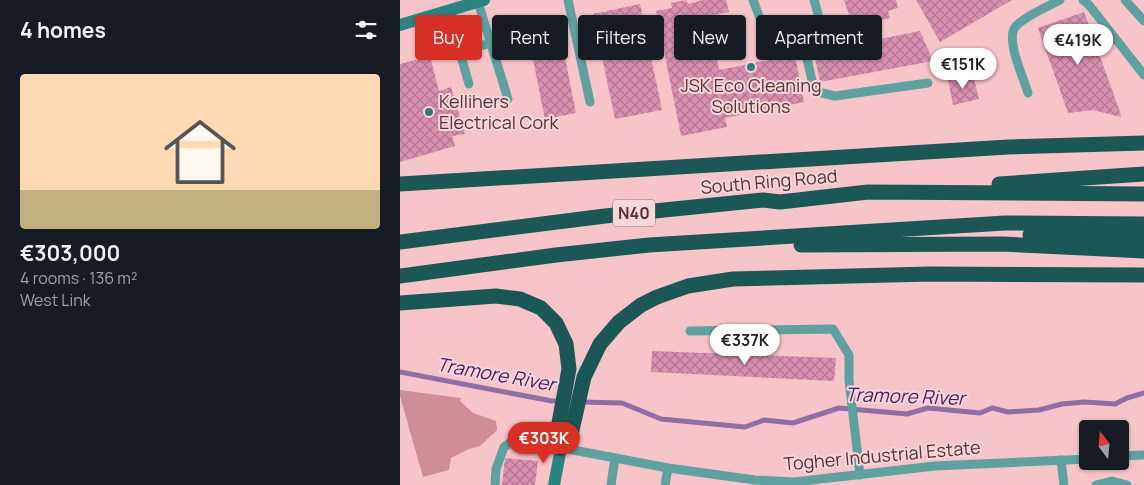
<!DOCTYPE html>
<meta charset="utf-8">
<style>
:root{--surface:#171b24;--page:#242831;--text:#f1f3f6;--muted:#9ea1a6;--line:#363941;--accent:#d93025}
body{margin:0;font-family:Manrope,sans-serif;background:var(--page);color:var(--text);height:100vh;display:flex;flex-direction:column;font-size:19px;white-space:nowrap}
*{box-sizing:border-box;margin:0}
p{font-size:16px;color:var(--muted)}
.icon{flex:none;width:28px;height:28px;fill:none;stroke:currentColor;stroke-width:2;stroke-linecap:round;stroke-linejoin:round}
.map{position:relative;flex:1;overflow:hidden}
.panel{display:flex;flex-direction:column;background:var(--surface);width:400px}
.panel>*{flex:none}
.top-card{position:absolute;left:15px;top:15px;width:475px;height:45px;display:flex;gap:10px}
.needle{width:32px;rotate:344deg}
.fabs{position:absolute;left:679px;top:420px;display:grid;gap:10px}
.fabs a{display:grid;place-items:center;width:50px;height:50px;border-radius:5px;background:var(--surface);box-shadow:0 1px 4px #0004;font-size:25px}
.price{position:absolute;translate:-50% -42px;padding:0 11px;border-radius:18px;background:#fff;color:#222;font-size:16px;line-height:32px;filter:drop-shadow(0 1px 2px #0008)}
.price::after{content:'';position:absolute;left:50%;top:30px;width:15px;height:11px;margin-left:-8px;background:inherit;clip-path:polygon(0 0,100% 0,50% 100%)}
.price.current{background:var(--accent);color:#fff}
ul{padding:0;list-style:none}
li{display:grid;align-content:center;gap:10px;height:265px;padding:0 20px}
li+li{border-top:1px solid var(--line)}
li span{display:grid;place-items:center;height:155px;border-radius:5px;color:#555}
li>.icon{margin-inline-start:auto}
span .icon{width:90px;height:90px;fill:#fffc;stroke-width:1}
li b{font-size:21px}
h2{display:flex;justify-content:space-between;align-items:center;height:60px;padding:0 20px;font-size:21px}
.chip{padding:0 18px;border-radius:5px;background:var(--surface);box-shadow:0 1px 4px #0004;font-size:18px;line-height:45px}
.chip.current{background:var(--accent);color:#fff}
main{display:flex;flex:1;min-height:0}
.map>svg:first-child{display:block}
</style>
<main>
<section class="panel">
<h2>4 homes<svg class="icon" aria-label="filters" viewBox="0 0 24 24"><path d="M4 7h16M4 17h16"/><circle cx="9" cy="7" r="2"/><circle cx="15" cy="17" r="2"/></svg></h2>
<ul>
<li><span style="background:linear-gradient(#ffd9b3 75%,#c2b280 0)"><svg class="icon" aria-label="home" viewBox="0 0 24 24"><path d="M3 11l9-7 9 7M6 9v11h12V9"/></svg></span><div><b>€303,000</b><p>4 rooms · 136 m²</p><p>West Link</p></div></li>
</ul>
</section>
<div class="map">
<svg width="744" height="485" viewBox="0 0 744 485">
<defs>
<pattern id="building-cross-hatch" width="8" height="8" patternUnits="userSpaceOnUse" patternTransform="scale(1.25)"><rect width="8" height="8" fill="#d990b1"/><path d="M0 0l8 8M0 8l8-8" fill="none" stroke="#b37691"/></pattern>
</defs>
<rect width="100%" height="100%" fill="#f6c4c9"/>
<path fill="#cf8d94" d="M 0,390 L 61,398 L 60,401 L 73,413 L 96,421 L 97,430 L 80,446 L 69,449 L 51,458 L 49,470 L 23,477 L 0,396 Z"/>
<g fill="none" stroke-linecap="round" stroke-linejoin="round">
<g stroke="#906ea6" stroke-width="5">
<path d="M 0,372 L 152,401 L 162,401"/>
<path d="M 180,402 L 222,403 L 261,419 L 345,427 L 364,420 L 393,423 L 439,408 L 507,414 L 528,408 L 580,413 L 592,408 L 608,412 L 639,410 L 662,404 L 684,402 L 715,404 L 727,398 L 744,393"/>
</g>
</g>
<g fill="url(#building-cross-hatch)">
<path d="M 286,0 L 288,4 L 303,0 L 326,0 L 329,12 L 308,16 L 319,70 L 395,55 L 404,102 L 325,118 L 327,127 L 281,136 L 256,11 L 272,8 L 271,3 Z"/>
<path d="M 444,0 L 496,0 L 498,8 L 488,11 L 490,18 L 478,21 L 475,15 L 452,23 Z"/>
<path d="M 516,0 L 612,0 L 540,42 Z"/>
<path d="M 240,4 L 262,110 L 215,119 L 193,14 Z"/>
<path d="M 684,12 L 720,112 L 721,117 L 693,110 L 668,113 L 638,28 Z"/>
<path d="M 157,18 L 176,113 L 145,119 L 126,25 Z"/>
<path d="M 520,31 L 533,61 L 420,82 L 414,52 Z"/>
<path d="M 30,56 L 39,91 L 51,87 L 65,134 L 52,136 L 55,146 L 0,162 L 0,64 Z"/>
<path d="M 573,74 L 579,99 L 553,105 L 548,80 Z"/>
<path d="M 252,351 L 436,358 L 434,381 L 251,372 Z"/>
<path d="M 105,458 L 138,461 L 135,485 L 102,485 Z"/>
</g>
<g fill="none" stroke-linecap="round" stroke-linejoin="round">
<g stroke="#5ea19e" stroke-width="9">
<path d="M 168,0 L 190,102"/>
<path d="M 353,0 L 364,29"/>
<path d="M 414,0 L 418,14 L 417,21 L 407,40 L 405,50 L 413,85 L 418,92 L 435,96 L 528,83"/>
<path d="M 683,0 L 689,5 L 744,75"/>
<path d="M 725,0 L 744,21"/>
<path d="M 78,2 L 108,99"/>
<path d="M 69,84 L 61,56 C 67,47 81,46 92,43"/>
<path d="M 628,93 C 624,79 607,43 614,29 C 619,19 649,6 660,0"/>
<path d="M 290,331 L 433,329 L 449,355 L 449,380 L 460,475"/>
<path d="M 720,456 L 744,455"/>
<path d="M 661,460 L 664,485"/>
<path d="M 95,485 L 96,469 L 104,447 L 115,439 L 268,468 L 355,480 L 394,482 L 535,466 L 688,459"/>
<path d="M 211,485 L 215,458"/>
<path d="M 265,485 L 268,468"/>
<path d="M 696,485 L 712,481 L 727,485"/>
</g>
<g stroke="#2b8481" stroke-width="12">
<path d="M 0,25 L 84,0"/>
<path d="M 154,485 L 161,448"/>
</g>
<g stroke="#1b5755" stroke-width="15">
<path d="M 0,184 L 608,147 L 744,143"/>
<path d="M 599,184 L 744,174"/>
<path d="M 630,235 L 744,238"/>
<path d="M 0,242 L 205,216 L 363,200 L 380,202 L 468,192 L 744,194"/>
<path d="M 401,245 L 603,244 L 744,251"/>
<path d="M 0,276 L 156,255 L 249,245 L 605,223 L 744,224"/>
<path d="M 0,303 L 96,296 L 120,299 L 141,308 L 156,323 L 166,344 L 169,369 L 158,428 L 161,448"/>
<path d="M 161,448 L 172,430 L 184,377 L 200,344 L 219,322 L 241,305 L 257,297 L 288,286 L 333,279 L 530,274 L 744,275"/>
</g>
</g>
<g fill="#327b78" stroke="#f8d6d9" stroke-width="2">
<circle cx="351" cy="67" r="5"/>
<circle cx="29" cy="112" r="5"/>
</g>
<g text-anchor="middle" stroke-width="4" stroke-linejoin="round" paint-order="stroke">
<rect fill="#f8d6d9" stroke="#846267" stroke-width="1" x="213" y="199.5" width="42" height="27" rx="4"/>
<g font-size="16" font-weight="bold" fill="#533136">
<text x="234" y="219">N40</text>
</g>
<g font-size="18" fill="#533136" stroke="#f8d6d9">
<text x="351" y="92">JSK Eco Cleaning<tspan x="351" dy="21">Solutions</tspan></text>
<text x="39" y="108" text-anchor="start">Kellihers<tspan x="39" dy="21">Electrical Cork</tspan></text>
</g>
<g font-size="18" fill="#533136" stroke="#f8d6d9">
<text transform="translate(369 182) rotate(-5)" y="6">South Ring Road</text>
<text transform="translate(482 456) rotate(-5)" y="6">Togher Industrial Estate</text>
</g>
<g font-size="19" font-style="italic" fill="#491b61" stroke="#f8d6d9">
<text transform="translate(96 374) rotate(10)" y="7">Tramore River</text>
<text transform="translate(505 396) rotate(2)" y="7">Tramore River</text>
</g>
</g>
</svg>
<div class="fabs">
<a><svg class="needle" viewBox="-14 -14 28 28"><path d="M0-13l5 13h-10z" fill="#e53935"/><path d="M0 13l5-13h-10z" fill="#9ea1a6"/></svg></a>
</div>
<b class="price" style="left:678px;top:66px">€419K</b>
<b class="price" style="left:563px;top:90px">€151K</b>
<b class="price" style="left:345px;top:366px">€337K</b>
<b class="price current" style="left:144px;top:464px">€303K</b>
<div class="top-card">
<a class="chip current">Buy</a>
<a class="chip">Rent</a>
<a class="chip">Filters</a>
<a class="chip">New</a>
<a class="chip">Apartment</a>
</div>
</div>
</main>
